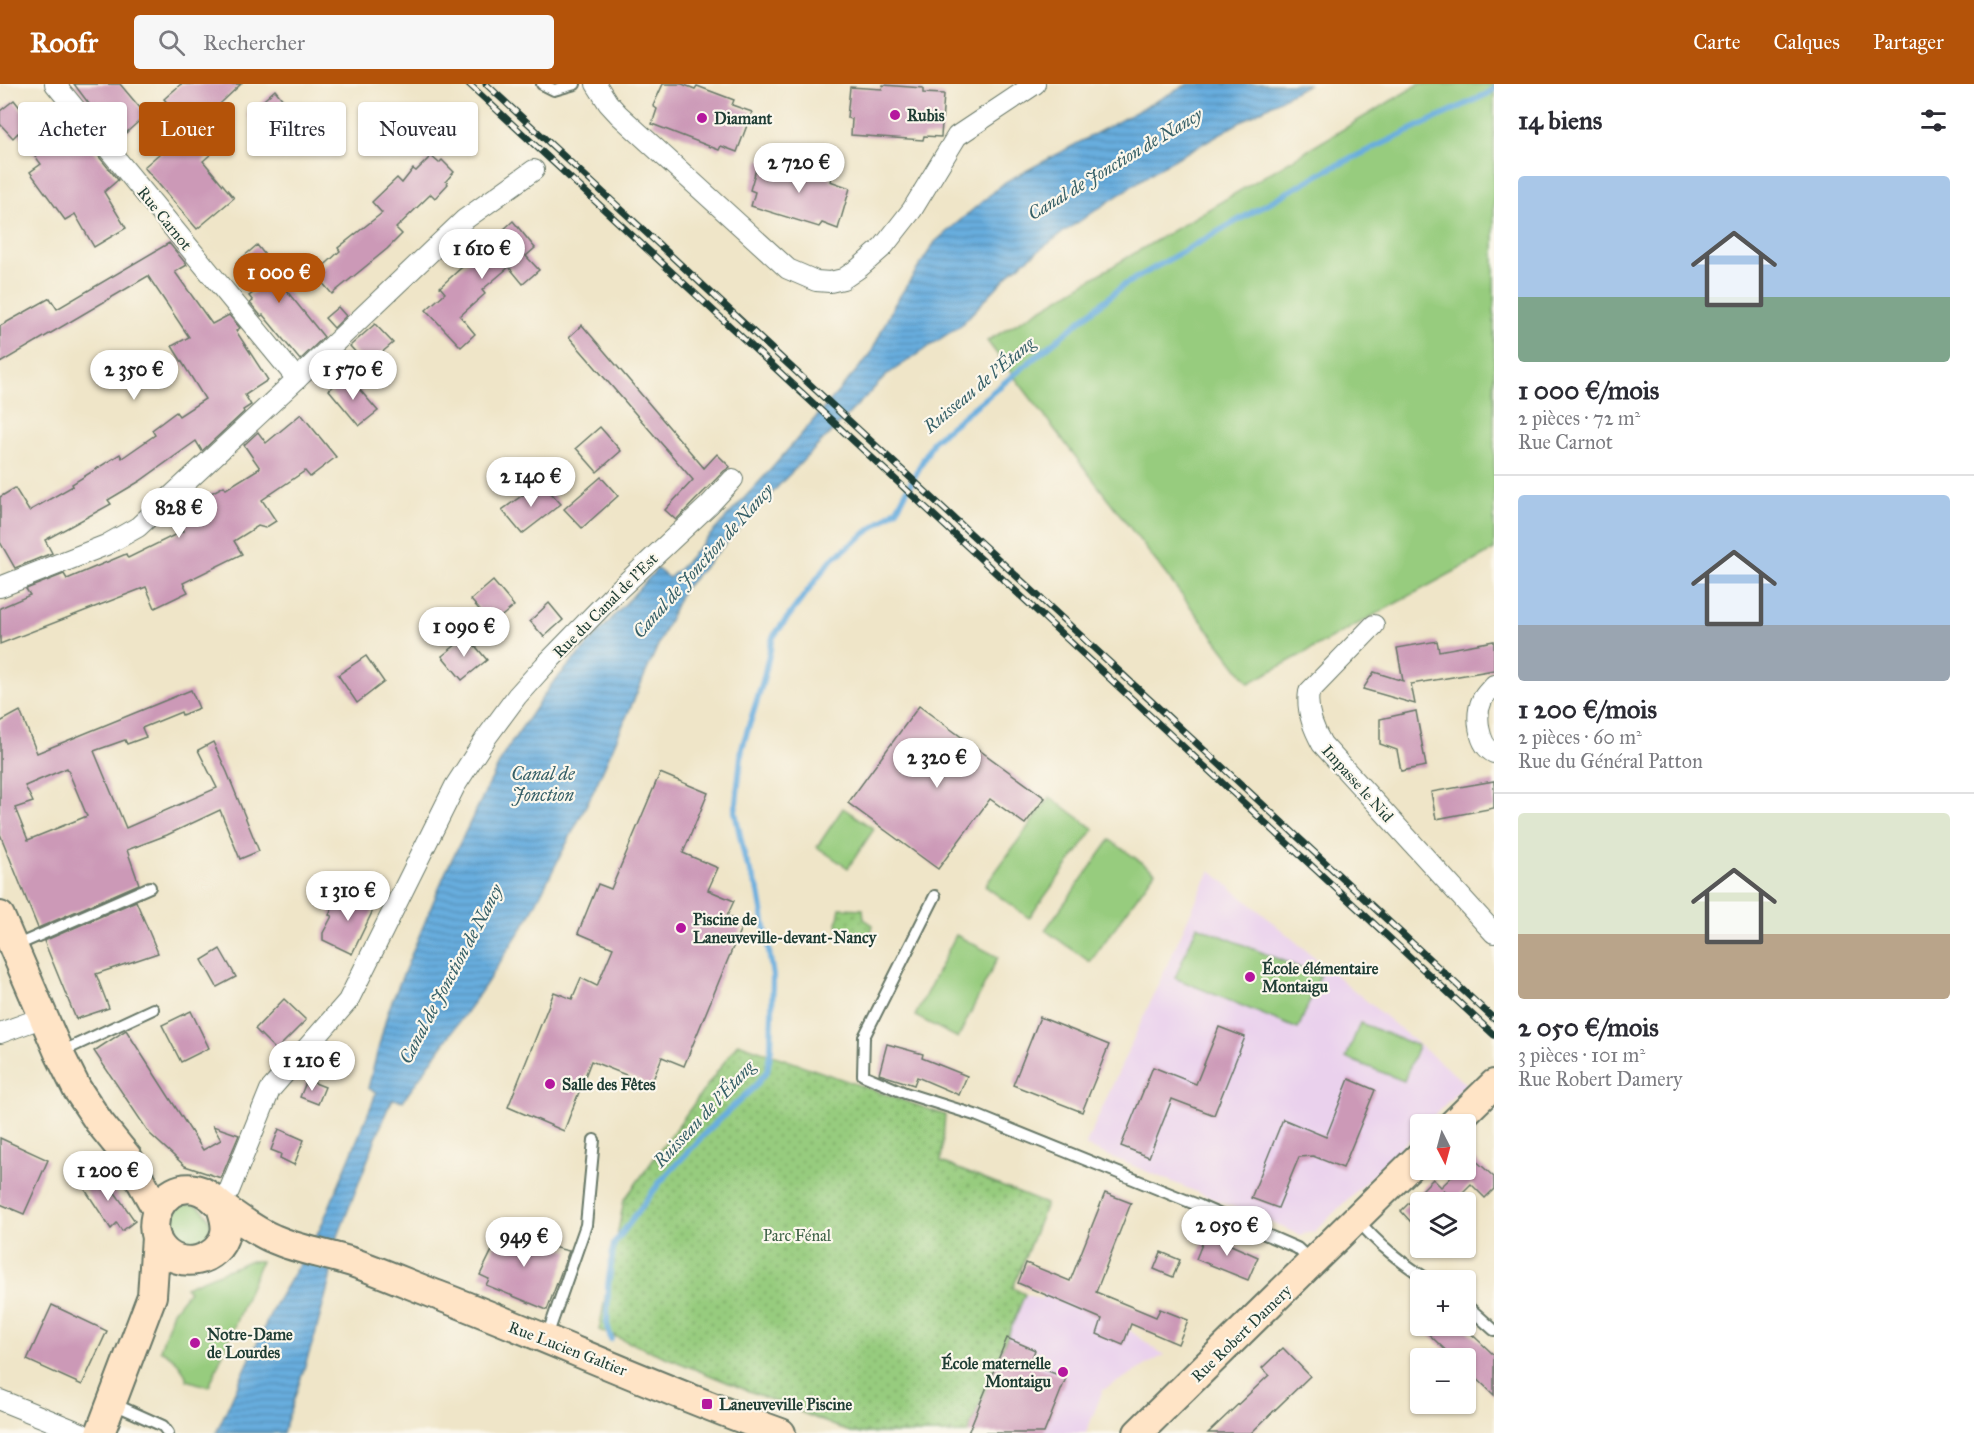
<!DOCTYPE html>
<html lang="fr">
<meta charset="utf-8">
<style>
:root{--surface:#fff;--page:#f7f7f7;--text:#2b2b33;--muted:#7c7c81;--line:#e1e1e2;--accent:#b45309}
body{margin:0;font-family:"IM FELL Great Primer",serif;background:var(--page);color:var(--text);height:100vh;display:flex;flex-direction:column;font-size:22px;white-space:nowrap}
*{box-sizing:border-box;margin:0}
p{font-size:20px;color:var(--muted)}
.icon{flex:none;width:33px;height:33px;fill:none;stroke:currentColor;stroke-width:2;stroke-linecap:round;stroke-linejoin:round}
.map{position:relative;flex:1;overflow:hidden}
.panel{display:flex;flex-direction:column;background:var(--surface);width:480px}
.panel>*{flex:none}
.banner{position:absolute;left:18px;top:18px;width:570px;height:54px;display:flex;gap:12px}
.needle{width:39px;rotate:174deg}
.tools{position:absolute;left:1410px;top:1030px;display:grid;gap:12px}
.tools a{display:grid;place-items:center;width:66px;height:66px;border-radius:6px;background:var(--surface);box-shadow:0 2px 4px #0004;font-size:30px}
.price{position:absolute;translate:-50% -51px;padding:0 14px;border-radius:21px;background:#fff;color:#222;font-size:20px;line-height:39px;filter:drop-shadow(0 2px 3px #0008)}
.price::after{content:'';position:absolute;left:50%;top:36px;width:18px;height:14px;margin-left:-9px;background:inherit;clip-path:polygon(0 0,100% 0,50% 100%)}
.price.current{background:var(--accent);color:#fff}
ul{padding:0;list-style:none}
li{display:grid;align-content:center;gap:12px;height:318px;padding:0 24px}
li+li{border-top:2px solid var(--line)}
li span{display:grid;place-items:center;height:186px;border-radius:6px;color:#555}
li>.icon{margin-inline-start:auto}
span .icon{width:108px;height:108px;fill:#fffc;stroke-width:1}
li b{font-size:26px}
h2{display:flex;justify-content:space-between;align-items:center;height:72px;padding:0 24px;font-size:26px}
.pill{padding:0 21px;border-radius:6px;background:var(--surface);box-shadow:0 2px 4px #0004;font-size:21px;line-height:54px}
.pill.current{background:var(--accent);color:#fff}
header{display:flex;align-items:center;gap:36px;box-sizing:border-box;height:84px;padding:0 30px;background:var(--accent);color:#fff}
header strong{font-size:28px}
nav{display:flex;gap:33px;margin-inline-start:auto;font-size:21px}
.search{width:420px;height:54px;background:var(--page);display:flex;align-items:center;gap:15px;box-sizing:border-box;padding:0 21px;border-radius:6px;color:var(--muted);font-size:22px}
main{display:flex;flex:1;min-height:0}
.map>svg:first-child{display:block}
</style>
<header>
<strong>Roofr</strong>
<div class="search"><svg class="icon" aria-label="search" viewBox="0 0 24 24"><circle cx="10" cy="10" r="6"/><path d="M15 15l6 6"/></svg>Rechercher</div>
<nav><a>Carte</a><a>Calques</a><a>Partager</a></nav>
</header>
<main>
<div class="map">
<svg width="1494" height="1349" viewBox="0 0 1494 1349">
<defs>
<pattern id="park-dots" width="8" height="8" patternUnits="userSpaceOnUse" patternTransform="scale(1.5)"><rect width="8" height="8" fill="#97cc7e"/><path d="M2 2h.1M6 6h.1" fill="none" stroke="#7ba768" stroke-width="1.8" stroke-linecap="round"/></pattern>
<pattern id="water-rules" width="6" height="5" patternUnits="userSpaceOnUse" patternTransform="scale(1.5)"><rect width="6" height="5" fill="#68adde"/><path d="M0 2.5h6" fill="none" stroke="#558eb5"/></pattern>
</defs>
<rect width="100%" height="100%" fill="#fbf7ec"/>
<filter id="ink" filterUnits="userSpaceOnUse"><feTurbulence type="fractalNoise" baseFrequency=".0167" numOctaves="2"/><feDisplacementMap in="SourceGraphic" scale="12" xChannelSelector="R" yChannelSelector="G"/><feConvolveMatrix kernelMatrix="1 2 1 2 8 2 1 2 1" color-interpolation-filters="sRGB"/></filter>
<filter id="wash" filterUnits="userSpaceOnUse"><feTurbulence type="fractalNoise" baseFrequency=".008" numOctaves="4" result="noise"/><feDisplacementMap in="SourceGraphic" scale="24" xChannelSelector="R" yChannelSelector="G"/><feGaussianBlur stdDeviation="1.35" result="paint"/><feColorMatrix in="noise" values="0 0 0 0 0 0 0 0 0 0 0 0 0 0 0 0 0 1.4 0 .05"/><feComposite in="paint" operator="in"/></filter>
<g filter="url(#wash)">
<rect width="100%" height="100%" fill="#efe5c8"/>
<g fill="#ead1ed">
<path d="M 1210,786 L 1466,1000 L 1424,1041 L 1420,1041 L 1420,1045 L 1315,1147 L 1301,1151 L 1085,1062 Z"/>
<path d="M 1025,1210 L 1042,1216 L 1044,1210 L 1129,1246 L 1164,1271 L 1103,1306 L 1086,1349 L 968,1349 Z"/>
</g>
<g fill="#97cc7e" stroke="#5b8459" stroke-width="1.5">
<path d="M 1419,0 L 1494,0 L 1494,466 L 1249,599 L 987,257 Z"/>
<path d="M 1050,713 L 1094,745 L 1029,834 L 985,802 Z"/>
<path d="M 843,724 L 874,745 L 848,784 L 817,763 Z"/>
<path d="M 1110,756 L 1155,788 L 1090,878 L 1045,846 Z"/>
<path d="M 1197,842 L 1320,892 L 1298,945 L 1175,894 Z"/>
<path d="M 956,851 L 998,873 L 958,954 L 915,932 Z"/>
<path d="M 1360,939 L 1418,962 L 1404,997 L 1346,974 Z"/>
<circle cx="189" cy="1142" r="21"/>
<path d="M 249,1177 L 261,1177 L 209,1303 L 187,1296 C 183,1281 173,1273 160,1266 L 173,1227 L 189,1207 L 185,1203 Z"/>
</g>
<g fill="url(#park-dots)" stroke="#5b8459" stroke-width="1.5">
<path d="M 840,824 L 863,825 L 864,835 L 873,841 L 870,852 L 843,851 L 837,840 Z"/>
<path d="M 738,959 L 945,1031 L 941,1078 L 1046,1120 L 1013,1204 L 1025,1210 L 968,1349 L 852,1349 L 599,1246 L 624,1116 Z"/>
</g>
<path fill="url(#water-rules)" stroke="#447589" stroke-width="1.5" d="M 1188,0 L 1308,0 L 1159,84 L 1065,147 L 1013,186 L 961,241 L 888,290 L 783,397 L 682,507 L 594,706 L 529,833 L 484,903 L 403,1017 L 393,1015 L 387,1026 L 338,1152 L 329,1199 L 315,1251 L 283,1349 L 216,1349 L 274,1222 L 320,1145 L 372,1020 L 376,1008 L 368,1004 L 388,927 L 446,787 L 505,668 L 551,601 L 657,485 L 669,494 L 679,485 L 772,384 L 870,271 L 894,221 L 935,158 L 1005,98 Z"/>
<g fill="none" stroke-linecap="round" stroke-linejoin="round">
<path stroke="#68adde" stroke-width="6" d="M 611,1255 L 607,1240 L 608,1202 L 614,1160 L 660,1098 L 708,1046 L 755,1002 L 767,987 L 771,964 L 773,892 L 759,808 L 745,775 L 735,728 L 742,664 L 763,597 L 773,553 L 831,476 L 897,425 L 934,356 L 1124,201 L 1325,87 L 1489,9 L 1494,4"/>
</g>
<g id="blocks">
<g fill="#cc99b7" fill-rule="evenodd">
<path d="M 74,0 L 120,0 L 146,31 L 117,57 Z"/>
<path d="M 181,0 L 241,0 L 205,34 L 226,57 L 203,77 L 234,114 L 197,145 L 144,83 L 189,44 L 164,15 Z"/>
<path d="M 663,0 L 682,0 L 695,5 L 697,2 L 734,16 L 732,21 L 752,28 L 737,68 L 721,62 L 719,66 L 652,40 L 657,25 L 653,22 Z"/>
<path d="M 883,1 L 923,4 L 923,9 L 944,10 L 941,53 L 924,52 L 923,56 L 851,51 L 852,35 L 847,34 L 850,3 L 882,5 Z"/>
<path d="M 275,6 L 292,27 L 264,50 L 247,31 Z"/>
<path d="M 14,16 L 45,55 L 70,37 L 118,96 L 104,108 L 126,144 L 94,163 L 75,130 L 65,136 L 30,88 L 41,80 L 18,49 L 13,54 L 0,40 L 0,27 Z"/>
<path d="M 431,72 L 439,79 L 442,76 L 454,88 L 446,97 L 448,100 L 435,114 L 431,110 L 396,144 L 402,150 L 387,165 L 332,210 L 315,190 L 340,167 L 338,164 L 382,129 L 372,118 L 397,94 L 402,99 L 413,85 L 416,87 Z"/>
<path d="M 759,75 L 791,85 L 792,81 L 831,94 L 830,97 L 850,104 L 838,145 L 822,139 L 819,143 L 751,122 L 755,108 L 750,106 Z"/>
<path d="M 513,137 L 535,164 L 526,172 L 539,186 L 523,200 L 509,183 L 482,206 L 485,210 L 460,232 L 475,250 L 461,263 L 426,226 L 445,209 L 440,203 Z"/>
<path d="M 169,159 L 187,181 L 175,188 L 212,240 L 229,231 L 240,244 L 236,247 L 268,296 L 245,311 L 251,321 L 243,326 L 244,328 L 202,367 L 196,357 L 140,397 L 108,416 L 111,420 L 45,456 L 52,469 L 15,484 L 0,458 L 0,413 L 15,404 L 29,427 L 73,402 L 72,400 L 120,370 L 122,374 L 155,351 L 152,346 L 176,328 L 179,332 L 205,315 L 172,262 L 189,253 L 148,192 L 0,279 L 0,242 L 50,214 L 57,225 Z"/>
<path d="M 257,161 L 277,186 L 273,190 L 324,253 L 300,276 L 263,231 L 261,232 L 250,219 L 253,217 L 249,212 L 257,206 L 236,179 Z"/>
<path d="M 338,223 L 346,232 L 334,244 L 325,234 Z"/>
<path d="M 375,240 L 393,259 L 367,281 L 350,262 Z"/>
<path d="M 582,241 L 704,384 L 717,370 L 730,383 L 724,387 L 676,436 L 665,426 L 693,396 L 569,253 Z"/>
<path d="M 347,291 L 378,327 L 359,342 L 329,306 Z"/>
<path d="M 301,330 L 336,373 L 310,393 L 305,387 L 262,416 L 276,437 L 265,444 L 258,442 L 234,457 L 242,470 L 183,499 L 188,508 L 155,524 L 146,503 L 0,560 L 0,524 L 30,511 L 26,505 L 64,490 L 67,495 L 126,470 L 128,474 L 183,447 L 176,433 L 203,421 L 200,415 L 224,402 L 226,405 L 260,384 L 244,361 L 258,348 L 266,359 Z"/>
<path d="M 600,343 L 621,367 L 597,388 L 576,364 Z"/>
<path d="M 601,393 L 618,412 L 582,444 L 564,425 Z"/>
<path d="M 541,398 L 561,420 L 522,450 L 502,426 Z"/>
<path d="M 493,497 L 514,522 L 492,540 L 471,516 Z"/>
<path d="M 549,519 L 563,536 L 544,553 L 530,537 Z"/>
<path d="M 467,552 L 487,576 L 462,596 L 442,572 Z"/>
<path d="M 1437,557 L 1439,567 L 1494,557 L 1494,586 L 1411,600 L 1415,620 L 1363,605 L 1374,588 L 1403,597 L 1397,564 Z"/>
<path d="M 366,572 L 384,598 L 357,619 L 338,591 Z"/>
<path d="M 191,606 L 199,624 L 182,631 L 181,628 L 142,644 L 146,653 L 127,660 L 125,656 L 94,667 L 126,744 L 217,704 L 198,666 L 213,658 L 227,688 L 259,767 L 240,775 L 220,726 L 167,751 L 127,766 L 139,800 L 38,844 L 0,750 L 0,638 L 20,627 L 37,669 ZM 67,684 L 87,732 L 28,756 L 15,724 L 33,718 L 25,702 Z"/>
<path d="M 919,622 L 1045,714 L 1025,740 L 990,715 L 938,785 L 848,719 Z"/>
<path d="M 1416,627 L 1426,682 L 1401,687 L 1397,666 L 1380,660 L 1380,635 Z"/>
<path d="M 660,689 L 708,709 L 683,769 L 718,784 L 708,806 L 734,817 L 727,832 L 743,839 L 684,982 L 662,973 L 651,1001 L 591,977 L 564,1047 L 508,1023 L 554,908 L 572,915 L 581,894 L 597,902 L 613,864 L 578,849 L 598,800 L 611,805 Z"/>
<path d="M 1494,697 L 1494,724 L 1436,735 L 1431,708 Z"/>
<path d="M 342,806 L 375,822 L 352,870 L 323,856 L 323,849 L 332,832 L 329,831 Z"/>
<path d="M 136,817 L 158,869 L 96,890 L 109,924 L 76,935 L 44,857 Z"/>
<path d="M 220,865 L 236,893 L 217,903 L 202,876 Z"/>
<path d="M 284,915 L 306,936 L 276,966 L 255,945 Z"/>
<path d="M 191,927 L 209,964 L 181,978 L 162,941 Z"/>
<path d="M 1040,933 L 1109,961 L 1082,1028 L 1013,1001 Z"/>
<path d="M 1219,943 L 1245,953 L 1214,1031 L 1172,1015 L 1149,1073 L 1121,1062 L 1153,983 L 1196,1000 Z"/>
<path d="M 126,946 L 203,1066 L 221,1056 L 213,1042 L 239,1051 L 221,1094 L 185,1082 L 150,1050 L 94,967 Z"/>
<path d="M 887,960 L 923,970 L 922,974 L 967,992 L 959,1011 L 917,993 L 914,1001 L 879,990 Z"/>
<path d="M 1349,995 L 1375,1006 L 1343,1084 L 1313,1072 L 1299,1073 L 1278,1124 L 1251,1114 L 1283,1035 L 1326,1053 Z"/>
<path d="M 307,996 L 325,1003 L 318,1020 L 300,1013 Z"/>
<path d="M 279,1045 L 304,1056 L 294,1081 L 280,1074 L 281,1070 L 271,1066 Z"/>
<path d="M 0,1054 L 48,1076 L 24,1130 L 0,1120 Z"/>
<path d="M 1472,1073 L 1494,1093 L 1494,1105 L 1485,1114 L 1471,1100 L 1454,1117 L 1443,1105 L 1456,1119 L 1420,1119 L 1420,1148 L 1401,1127 L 1433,1095 L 1441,1103 L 1459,1086 L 1466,1086 L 1466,1080 Z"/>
<path d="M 94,1088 L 109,1100 L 135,1137 L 122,1147 L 117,1139 L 111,1145 L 82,1101 Z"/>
<path d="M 1105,1109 L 1131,1119 L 1096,1208 L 1156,1233 L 1160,1225 L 1188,1236 L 1178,1260 L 1131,1240 L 1123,1261 L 1097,1250 L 1102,1235 L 1018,1199 L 1026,1179 L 1070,1197 Z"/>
<path d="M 505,1140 L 522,1146 L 518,1155 L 569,1167 L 547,1226 L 486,1201 L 489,1195 L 480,1191 Z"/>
<path d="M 1206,1150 L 1258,1173 L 1248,1196 L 1196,1175 Z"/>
<path d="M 1161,1168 L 1180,1176 L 1173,1193 L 1154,1185 Z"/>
<path d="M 52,1221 L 107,1247 L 82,1301 L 27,1276 Z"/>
<path d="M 1420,1242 L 1463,1242 L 1494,1271 L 1494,1311 L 1466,1284 L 1466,1275 L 1455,1275 Z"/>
<path d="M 1007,1254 L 1035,1266 L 1030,1280 L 1066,1294 L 1044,1349 L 968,1349 Z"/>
<path d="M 1283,1264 L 1310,1292 L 1251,1349 L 1208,1349 L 1269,1291 L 1262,1284 Z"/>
</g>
</g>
</g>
<g filter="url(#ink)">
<use href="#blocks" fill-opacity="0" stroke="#687868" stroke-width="1.5"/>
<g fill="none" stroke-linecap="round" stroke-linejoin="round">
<g stroke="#687868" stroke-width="14">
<g id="lane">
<path d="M 542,0 L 554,6 L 575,0"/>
<path d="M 935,812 L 864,953 L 863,991 L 905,1009 L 978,1032 L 1200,1122 L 1297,1164 L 1310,1176"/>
<path d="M 15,862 L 150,803"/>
<path d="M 61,968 L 153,925"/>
<path d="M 1357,1135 C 1378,1161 1402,1179 1430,1197"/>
<path d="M 1466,1221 L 1494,1246"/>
<path d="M 546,1255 L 586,1141 L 594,1056"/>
<path d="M 114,1320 L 163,1342 L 168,1349"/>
</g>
</g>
<g stroke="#687868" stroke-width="22">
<g id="street">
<path d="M 55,0 L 297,295"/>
<path d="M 596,0 L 608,19 L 619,31 L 788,185 L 816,197 L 830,198 L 843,195 L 859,184 L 883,163 L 912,126 L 957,52 L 1035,0"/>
<path d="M 0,503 L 106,461 L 138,443 L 297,295 L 464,136 L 534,86"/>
<path d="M 1374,541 L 1309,608 C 1306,626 1313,644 1322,660 L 1494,849"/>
<path d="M 1494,601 C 1490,606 1485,610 1482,616 C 1475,631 1478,661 1494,669"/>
<path d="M 0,949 L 44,933"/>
<path d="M 217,1117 L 229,1107 L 270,1006 L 348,917 L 455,702 L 486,654 L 517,612 L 544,582 L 615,509 L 709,421 L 733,395"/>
<path d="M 0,1316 L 81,1349"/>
</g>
</g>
<g stroke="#687868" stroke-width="32">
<g id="secondary">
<path d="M 0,832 L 59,969 L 77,1005 L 99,1038 L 128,1074 L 157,1126"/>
<path d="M 1452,1041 L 1494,1000"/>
<path d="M 221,1123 C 224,1132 227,1140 225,1149 C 219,1178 179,1187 161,1163 C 143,1139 163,1099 195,1105 C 209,1108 214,1117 224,1124 C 239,1135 257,1148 274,1155 C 299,1166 327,1170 352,1178 C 384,1189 415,1203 445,1214 C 558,1258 668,1309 781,1349"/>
<path d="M 100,1349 L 152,1212 L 156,1153"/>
<path d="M 1138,1349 L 1420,1072"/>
</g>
</g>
<use href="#lane" stroke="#fff" stroke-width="10"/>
<use href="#street" stroke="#fff" stroke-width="20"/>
<use href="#secondary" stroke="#ffe4c6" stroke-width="28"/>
<g stroke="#1f3d34" stroke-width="7">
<g id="rail">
<path d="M 469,0 L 1494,951"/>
<path d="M 486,0 L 1494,935"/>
</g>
</g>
<use href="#rail" stroke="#fbf7ec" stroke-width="4.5" stroke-dasharray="14" stroke-linecap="butt"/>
</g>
</g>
<g fill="#b5179e" stroke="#fbf7ec" stroke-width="2">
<circle cx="895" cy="31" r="6"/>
<circle cx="702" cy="34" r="6"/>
<circle cx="681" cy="844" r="6"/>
<circle cx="1250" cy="893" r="6"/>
<circle cx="550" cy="1000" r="6"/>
<circle cx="195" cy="1259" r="6"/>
<circle cx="1063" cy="1288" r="6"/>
<rect x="701" y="1314" width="12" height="12" rx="3"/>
</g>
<g text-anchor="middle" stroke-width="4.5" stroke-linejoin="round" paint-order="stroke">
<g font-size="16" font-weight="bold" fill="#1f3d34" stroke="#fbf7ec" text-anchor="start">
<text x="907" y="37">Rubis</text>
<text x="714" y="40">Diamant</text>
<text x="693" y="841">Piscine de<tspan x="693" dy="18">Laneuveville-devant-Nancy</tspan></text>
<text x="1262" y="890">École élémentaire<tspan x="1262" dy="18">Montaigu</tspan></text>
<text x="562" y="1006">Salle des Fêtes</text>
<text x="207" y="1256">Notre-Dame<tspan x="207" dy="18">de Lourdes</tspan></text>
<text x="1051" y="1285" text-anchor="end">École maternelle<tspan x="1051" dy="18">Montaigu</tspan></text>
<text x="719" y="1326">Laneuveville Piscine</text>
</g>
<g font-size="16" fill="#1f3d34" stroke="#fbf7ec">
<text transform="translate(165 134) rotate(51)" y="6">Rue Carnot</text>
<text transform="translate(605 521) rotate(-45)" y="6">Rue du Canal de l'Est</text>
<text transform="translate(1358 699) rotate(48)" y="6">Impasse le Nid</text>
<text transform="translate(1241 1249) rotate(-44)" y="6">Rue Robert Damery</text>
<text transform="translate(568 1264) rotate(21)" y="6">Rue Lucien Galtier</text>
</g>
<g font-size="16" fill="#3d6146" stroke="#fbf7ec">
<text x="797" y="1157">Parc Fénal</text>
</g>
<g font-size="18" font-style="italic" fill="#355f67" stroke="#fbf7ec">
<text transform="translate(1115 80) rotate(-31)" y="6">Canal de Jonction de Nancy</text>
<text transform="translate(979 301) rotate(-40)" y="6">Ruisseau de l'Étang</text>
<text transform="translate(703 477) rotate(-48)" y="6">Canal de Jonction de Nancy</text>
<text x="543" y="696">Canal de<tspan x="543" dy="21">Jonction</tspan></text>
<text transform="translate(451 890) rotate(-62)" y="6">Canal de Jonction de Nancy</text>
<text transform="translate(704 1030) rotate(-47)" y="6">Ruisseau de l'Étang</text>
</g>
</g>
</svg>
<div class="tools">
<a><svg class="needle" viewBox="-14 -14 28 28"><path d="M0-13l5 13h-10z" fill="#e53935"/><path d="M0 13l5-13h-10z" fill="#7c7c81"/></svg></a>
<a><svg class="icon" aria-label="layers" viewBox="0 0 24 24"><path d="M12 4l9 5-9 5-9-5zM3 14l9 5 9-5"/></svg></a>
<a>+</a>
<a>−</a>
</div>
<b class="price" style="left:799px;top:110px">2 720 €</b>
<b class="price" style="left:482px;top:196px">1 610 €</b>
<b class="price current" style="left:279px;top:220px">1 000 €</b>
<b class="price" style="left:134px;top:317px">2 350 €</b>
<b class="price" style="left:353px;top:317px">1 570 €</b>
<b class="price" style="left:531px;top:424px">2 140 €</b>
<b class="price" style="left:179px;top:455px">828 €</b>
<b class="price" style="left:464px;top:574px">1 090 €</b>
<b class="price" style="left:937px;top:705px">2 320 €</b>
<b class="price" style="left:348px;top:838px">1 310 €</b>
<b class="price" style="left:312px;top:1008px">1 210 €</b>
<b class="price" style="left:108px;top:1118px">1 200 €</b>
<b class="price" style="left:1227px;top:1173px">2 050 €</b>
<b class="price" style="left:524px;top:1184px">949 €</b>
<div class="banner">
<a class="pill">Acheter</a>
<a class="pill current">Louer</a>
<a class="pill">Filtres</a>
<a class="pill">Nouveau</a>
</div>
</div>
<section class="panel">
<h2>14 biens<svg class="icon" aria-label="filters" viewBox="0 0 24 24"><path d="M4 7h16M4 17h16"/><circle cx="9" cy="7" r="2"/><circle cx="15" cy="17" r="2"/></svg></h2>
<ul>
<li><span style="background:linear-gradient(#a9c7e8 65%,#7fa58c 0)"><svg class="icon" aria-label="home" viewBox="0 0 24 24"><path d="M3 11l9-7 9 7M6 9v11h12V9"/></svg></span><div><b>1 000 €/mois</b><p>2 pièces · 72 m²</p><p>Rue Carnot</p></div></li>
<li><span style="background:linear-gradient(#a9c7e8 70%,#9aa5b1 0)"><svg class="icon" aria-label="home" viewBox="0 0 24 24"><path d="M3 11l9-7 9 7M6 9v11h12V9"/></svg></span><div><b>1 200 €/mois</b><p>2 pièces · 60 m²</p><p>Rue du Général Patton</p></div></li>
<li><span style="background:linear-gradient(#dfe7d0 65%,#b9a48a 0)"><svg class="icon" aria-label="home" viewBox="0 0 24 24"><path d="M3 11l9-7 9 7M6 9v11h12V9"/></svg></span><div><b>2 050 €/mois</b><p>3 pièces · 101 m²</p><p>Rue Robert Damery</p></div></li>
</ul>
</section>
</main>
